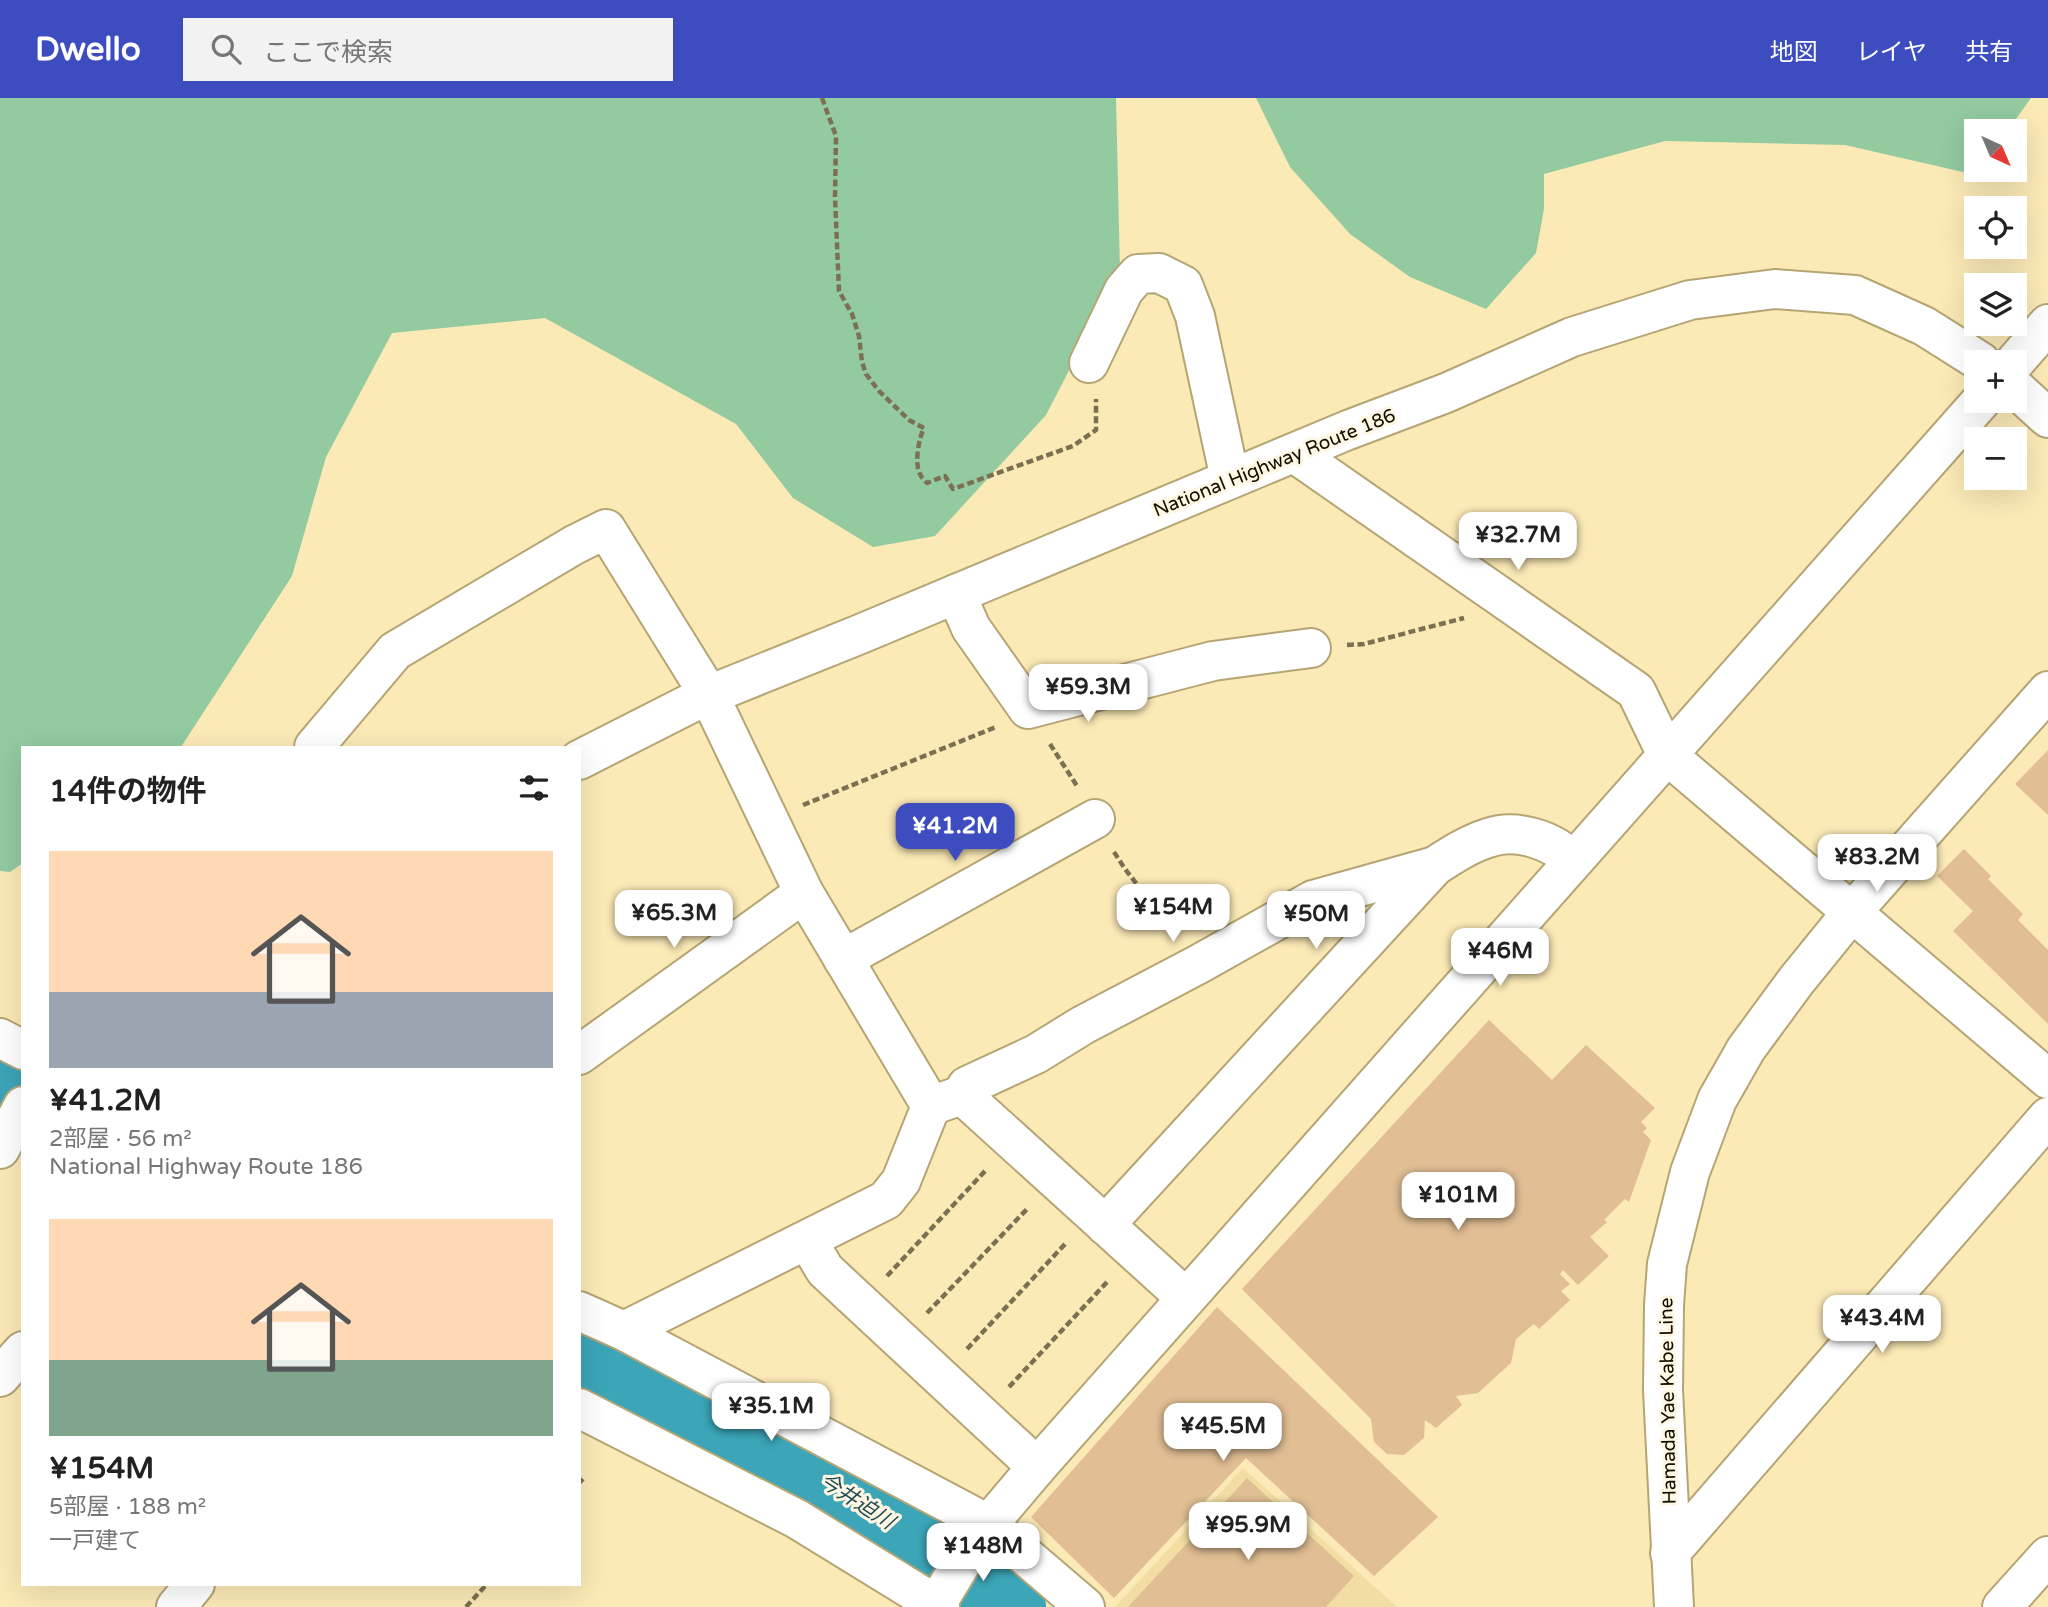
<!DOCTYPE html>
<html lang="ja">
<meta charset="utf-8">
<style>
:root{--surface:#fff;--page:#f2f2f2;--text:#222;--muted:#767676;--accent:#3d4dc0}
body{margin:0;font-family:"Varela Round","Noto Sans JP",sans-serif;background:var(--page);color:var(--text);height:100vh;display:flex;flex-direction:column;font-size:26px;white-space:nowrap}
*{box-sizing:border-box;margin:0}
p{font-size:23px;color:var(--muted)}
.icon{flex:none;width:38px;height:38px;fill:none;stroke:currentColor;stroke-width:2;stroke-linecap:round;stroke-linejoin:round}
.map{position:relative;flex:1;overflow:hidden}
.side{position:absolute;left:21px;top:648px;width:560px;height:840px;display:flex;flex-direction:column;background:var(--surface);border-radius:0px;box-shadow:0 7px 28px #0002}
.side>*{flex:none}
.needle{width:46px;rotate:136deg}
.buttons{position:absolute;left:1964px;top:21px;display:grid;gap:14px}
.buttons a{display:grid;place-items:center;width:63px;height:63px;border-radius:0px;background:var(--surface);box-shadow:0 7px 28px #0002;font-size:35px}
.price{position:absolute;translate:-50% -60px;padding:0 16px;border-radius:14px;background:#fff;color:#222;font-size:23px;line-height:46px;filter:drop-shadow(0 2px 4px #0008)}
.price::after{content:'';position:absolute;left:50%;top:42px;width:21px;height:16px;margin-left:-10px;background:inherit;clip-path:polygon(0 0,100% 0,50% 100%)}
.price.current{background:var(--accent);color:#fff}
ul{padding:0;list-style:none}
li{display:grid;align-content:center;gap:14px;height:371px;padding:0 28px}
li span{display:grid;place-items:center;height:217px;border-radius:0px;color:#555}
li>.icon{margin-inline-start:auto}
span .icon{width:126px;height:126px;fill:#fffc;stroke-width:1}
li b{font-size:30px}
h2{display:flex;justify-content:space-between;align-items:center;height:84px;padding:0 28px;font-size:30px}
header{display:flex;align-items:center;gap:42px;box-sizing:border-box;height:98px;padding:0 35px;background:var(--accent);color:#fff}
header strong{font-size:33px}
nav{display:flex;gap:38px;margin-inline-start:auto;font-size:24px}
.search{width:490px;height:63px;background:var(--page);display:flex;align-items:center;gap:18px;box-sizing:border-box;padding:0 24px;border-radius:0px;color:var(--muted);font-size:26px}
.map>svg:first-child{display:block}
</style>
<header>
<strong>Dwello</strong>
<div class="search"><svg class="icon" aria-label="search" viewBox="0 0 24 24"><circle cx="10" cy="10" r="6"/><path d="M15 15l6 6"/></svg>ここで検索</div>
<nav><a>地図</a><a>レイヤ</a><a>共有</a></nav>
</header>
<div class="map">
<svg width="2048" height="1509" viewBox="0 0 2048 1509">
<rect width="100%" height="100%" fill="#fbe9b6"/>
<path fill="#f2dea3" d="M 1243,1370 L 1397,1509 L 1115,1509 Z"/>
<g fill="#93caa0">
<path d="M 0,0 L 1116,0 L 1120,174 L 1046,317 L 935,438 L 873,449 L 793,400 L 736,326 L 545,220 L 392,235 L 326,359 L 292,478 L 181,649 L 23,649 L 23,765 L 10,774 L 0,773 Z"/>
<path d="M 1256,0 L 2031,0 L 2013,25 L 2005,33 L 1976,33 L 1976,62 L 1963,74 L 1845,47 L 1665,43 L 1544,76 L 1544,111 L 1536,155 L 1486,211 L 1410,179 L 1350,136 L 1290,69 Z"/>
</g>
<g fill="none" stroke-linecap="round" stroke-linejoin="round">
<g stroke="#3ca5b8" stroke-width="68">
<path d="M 0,980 L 23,993"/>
<path d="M 579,1255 C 730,1323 883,1406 1012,1509"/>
</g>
</g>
<g fill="#e1be94">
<path d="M 2048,652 L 2048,717 L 2015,686 Z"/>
<path d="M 1964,751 L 1991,778 L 1988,781 L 2023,816 L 2018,822 L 2048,852 L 2048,926 L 1953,833 L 1973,813 L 1937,778 Z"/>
<path d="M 1489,922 L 1552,982 L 1586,947 L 1655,1010 L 1641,1024 L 1647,1030 L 1643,1034 L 1651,1042 L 1629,1104 L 1625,1101 L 1604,1122 L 1607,1124 L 1590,1139 L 1609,1158 L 1578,1187 L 1563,1172 L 1560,1176 L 1570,1186 L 1561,1193 L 1570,1202 L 1539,1231 L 1534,1226 L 1516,1241 L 1511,1265 L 1478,1295 L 1456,1298 L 1462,1307 L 1436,1330 L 1425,1322 L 1424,1340 L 1404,1357 L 1387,1356 L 1374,1344 L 1371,1321 L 1242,1191 Z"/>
<path d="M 1217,1209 L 1438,1419 L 1374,1478 L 1246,1360 L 1114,1500 L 1031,1419 Z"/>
<path d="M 1247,1380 L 1354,1478 L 1326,1509 L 1128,1509 Z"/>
</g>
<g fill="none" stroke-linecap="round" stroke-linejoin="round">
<g stroke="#b5a574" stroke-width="42">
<g id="street">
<path d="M 1089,265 L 1124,192 L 1138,176 L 1159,175 L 1183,187 L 1195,218 L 1230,381"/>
<path d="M 2014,265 L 2048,226"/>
<path d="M 1294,355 L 1636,593 L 1667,657 L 2048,981"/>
<path d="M 956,496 L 971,530 L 1028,611 L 1213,563 L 1311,550"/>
<path d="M 314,649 L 395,553 L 574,447 L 606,431 L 709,597 L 804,795 L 931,1008 L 901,1083 L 886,1102 L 624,1233"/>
<path d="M 843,861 L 1095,721"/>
<path d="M 0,940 L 23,952"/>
<path d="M 579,957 L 804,795"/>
<path d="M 962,997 L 967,988 L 1036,956 L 1083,927 L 1199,866 L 1313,802 L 1435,768"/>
<path d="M 939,1005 L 962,997 L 1186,1200"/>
<path d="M 0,1051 L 23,1008"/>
<path d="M 1105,1127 L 1435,768 C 1452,757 1469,746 1488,740 C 1516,730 1553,742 1573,763"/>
<path d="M 807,1142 L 825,1172 L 1037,1369"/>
<path d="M 579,1213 L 624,1233 L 988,1426 L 1085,1509"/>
<path d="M 579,1310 L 797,1421 L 940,1509"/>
<path d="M 1670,1455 L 2048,1019"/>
<path d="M 936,1507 L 976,1441 L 1037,1369 L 1981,303"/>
<path d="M 176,1509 L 195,1486"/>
<path d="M 2002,1509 L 2048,1458"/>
</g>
</g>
<g stroke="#b5a574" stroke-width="42">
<path id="primary" d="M 1674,1509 L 1663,1292 L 1664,1207 L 1667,1166 L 1690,1074 L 1717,1002 L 1746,951 L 1796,883 L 1852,814 L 2048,593"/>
</g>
<g stroke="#b5a574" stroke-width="42">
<g id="highway">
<path d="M 2014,289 L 2048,320"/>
<path d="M 579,662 L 699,601 L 858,537 L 1348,332 L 1446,295 L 1572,239 L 1690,202 L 1775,191 L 1855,197 L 1924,228 L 1981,264"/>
<path d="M 0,1279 L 23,1253"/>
</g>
</g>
<g stroke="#7c7052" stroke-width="4.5" stroke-dasharray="7 3.5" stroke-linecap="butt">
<path d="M 822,0 L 836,38 L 835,99 L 839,193 L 852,216 L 859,238 L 862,264 L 866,276 L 879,293 L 909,322 L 924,330 C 919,340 914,365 920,376 C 921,379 924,382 927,385 L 945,378 L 953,391 L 1073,348 L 1096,332 L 1096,301"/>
<path d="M 1347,547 L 1364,546 L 1464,520"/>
<path d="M 1050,646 L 1077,688"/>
<path d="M 803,707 L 996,629"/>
<path d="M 1114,754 L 1125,771 L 1176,836"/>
<path d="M 887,1178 L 986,1072"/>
<path d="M 927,1215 L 1028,1110"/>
<path d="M 967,1251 L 1066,1145"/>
<path d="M 1009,1289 L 1108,1183"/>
<path d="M 579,1385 L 583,1381"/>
<path d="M 466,1509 L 487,1486"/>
</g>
<use href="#street" stroke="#fff" stroke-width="38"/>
<use href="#primary" stroke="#fff" stroke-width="38"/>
<use href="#highway" stroke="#fff" stroke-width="38"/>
</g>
<g text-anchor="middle" stroke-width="6" stroke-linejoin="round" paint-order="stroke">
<g font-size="19" fill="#130d00" stroke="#fef7e3">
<text transform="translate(1274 364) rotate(-22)" y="7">National Highway Route 186</text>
<text transform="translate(1667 1303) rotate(-91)" y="7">Hamada Yae Kabe Line</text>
</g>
<g font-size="21" font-style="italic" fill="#1f4c54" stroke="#fef7e3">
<text transform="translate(857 1403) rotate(33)" y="7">今井迫川</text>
</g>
</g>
</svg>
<div class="buttons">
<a><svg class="needle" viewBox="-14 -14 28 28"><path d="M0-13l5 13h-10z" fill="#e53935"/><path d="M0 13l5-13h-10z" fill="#767676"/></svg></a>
<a><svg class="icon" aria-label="locate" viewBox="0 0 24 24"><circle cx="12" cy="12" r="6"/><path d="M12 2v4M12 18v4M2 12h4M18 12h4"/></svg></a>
<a><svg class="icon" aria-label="layers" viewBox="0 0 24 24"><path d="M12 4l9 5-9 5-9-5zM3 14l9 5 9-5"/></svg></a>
<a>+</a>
<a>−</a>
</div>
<b class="price" style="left:1518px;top:474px">¥32.7M</b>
<b class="price" style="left:1088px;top:626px">¥59.3M</b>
<b class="price current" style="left:955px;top:765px">¥41.2M</b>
<b class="price" style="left:1877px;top:796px">¥83.2M</b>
<b class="price" style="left:1173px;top:846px">¥154M</b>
<b class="price" style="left:674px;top:852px">¥65.3M</b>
<b class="price" style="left:1316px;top:853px">¥50M</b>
<b class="price" style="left:1500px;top:890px">¥46M</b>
<b class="price" style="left:1458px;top:1134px">¥101M</b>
<b class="price" style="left:1882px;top:1257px">¥43.4M</b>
<b class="price" style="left:771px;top:1345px">¥35.1M</b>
<b class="price" style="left:1223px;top:1365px">¥45.5M</b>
<b class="price" style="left:1248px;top:1464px">¥95.9M</b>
<b class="price" style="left:983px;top:1485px">¥148M</b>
<section class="side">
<h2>14件の物件<svg class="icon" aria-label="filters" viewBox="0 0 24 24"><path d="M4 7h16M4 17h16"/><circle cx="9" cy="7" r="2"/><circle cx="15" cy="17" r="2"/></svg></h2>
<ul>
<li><span style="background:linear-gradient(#ffd9b3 65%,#9aa5b1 0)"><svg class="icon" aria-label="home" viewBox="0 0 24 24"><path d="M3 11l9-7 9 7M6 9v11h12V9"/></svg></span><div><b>¥41.2M</b><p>2部屋 · 56 m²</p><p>National Highway Route 186</p></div></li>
<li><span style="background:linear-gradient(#ffd9b3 65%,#7fa58c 0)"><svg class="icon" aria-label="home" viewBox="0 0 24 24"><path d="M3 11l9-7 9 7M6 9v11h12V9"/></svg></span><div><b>¥154M</b><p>5部屋 · 188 m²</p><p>一戸建て</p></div></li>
</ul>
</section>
</div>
